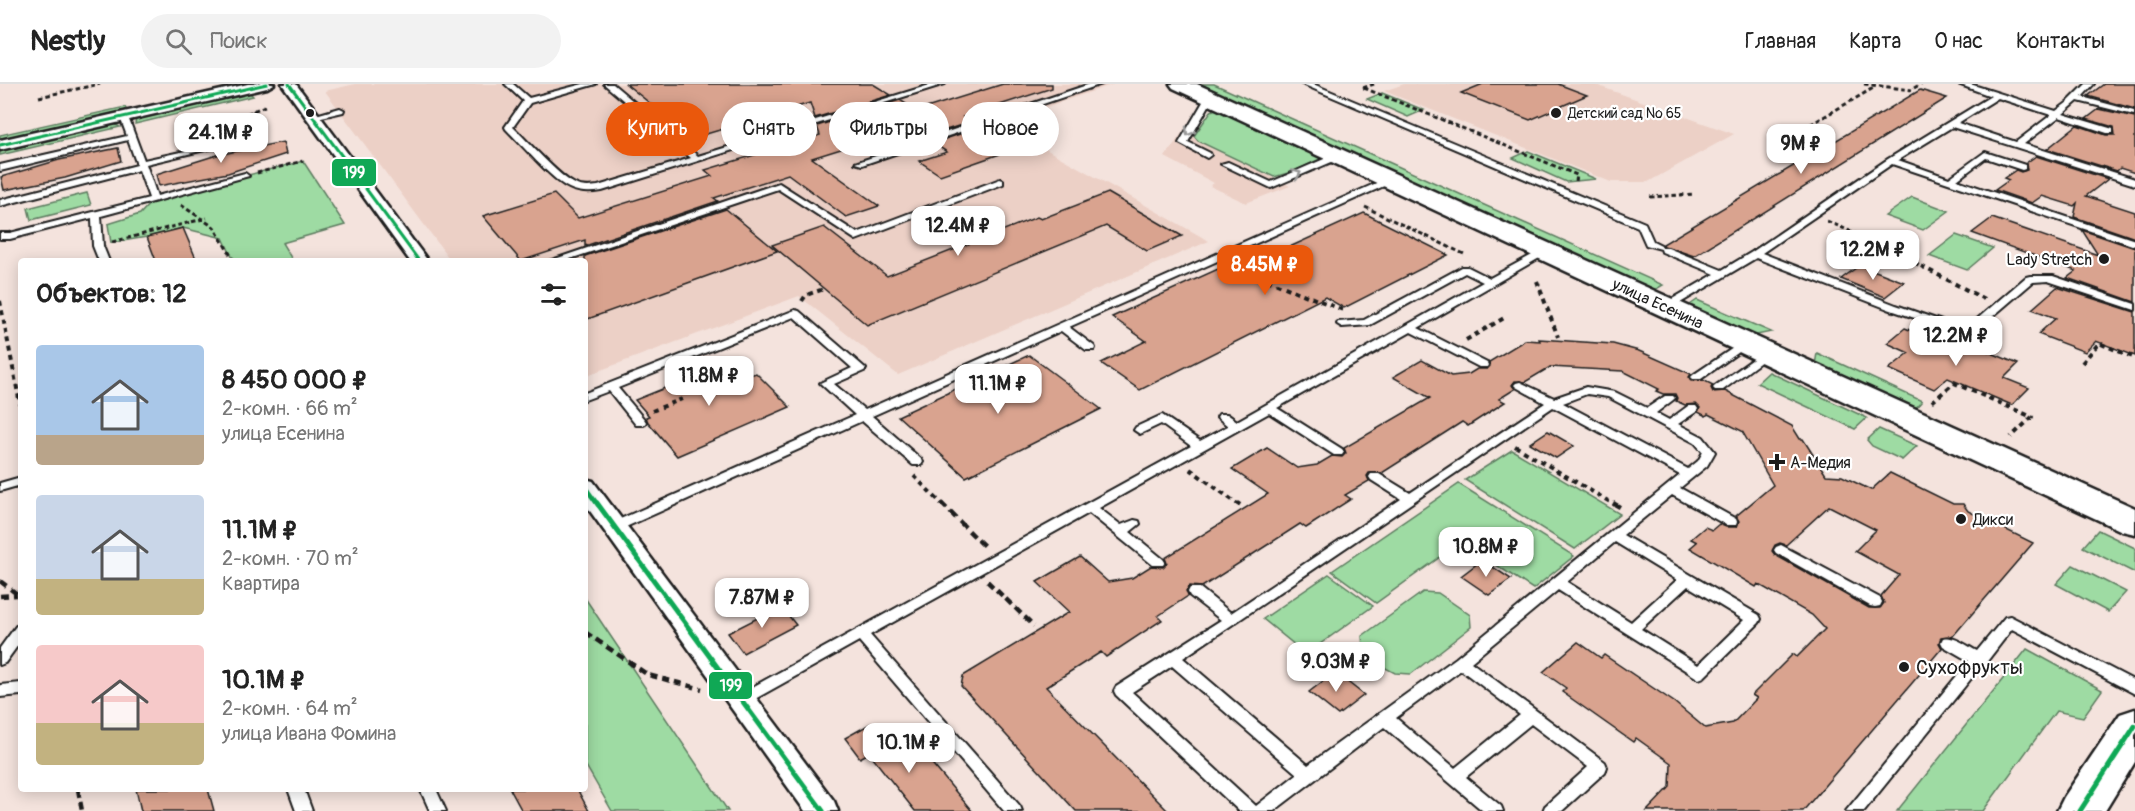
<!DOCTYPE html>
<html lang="ru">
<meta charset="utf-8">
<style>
:root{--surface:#fff;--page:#f2f2f2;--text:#222;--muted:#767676;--line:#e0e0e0;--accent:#ea580c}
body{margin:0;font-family:Pangolin,sans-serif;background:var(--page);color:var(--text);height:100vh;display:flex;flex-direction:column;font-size:22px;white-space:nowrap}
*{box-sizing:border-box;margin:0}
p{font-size:20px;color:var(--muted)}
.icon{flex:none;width:33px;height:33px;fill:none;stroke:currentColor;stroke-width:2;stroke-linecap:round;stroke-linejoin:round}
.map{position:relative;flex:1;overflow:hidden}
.panel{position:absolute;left:18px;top:174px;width:570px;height:534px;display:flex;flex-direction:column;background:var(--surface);border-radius:6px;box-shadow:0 3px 15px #0003}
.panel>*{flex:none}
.top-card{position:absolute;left:606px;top:18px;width:570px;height:54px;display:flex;gap:12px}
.price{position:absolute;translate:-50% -51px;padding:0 14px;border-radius:12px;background:#fff;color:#222;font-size:20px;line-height:39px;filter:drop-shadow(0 2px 3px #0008)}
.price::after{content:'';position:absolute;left:50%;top:36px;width:18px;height:14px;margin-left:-9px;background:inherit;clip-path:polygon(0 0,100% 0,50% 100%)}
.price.selected{background:var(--accent);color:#fff}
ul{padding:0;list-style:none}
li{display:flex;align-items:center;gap:18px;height:150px;padding:0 18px}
li span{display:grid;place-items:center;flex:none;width:168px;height:120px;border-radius:6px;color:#555}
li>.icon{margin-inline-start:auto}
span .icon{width:72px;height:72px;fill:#fffc;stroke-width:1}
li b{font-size:26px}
h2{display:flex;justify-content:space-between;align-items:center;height:72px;padding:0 18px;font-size:26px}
.chip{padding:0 21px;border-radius:27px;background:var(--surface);box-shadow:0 3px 15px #0003;font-size:21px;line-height:54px}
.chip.selected{background:var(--accent);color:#fff}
header{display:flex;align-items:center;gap:36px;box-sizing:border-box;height:84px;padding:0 30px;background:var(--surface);border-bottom:2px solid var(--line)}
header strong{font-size:28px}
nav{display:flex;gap:33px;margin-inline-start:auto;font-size:21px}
.search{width:420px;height:54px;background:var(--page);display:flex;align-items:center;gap:15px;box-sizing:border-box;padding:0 21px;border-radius:33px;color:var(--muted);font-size:22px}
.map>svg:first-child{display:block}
</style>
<header>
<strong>Nestly</strong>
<div class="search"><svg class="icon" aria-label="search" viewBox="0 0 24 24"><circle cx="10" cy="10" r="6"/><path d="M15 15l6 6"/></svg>Поиск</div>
<nav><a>Главная</a><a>Карта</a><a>О нас</a><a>Контакты</a></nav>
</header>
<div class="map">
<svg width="2135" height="727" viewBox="0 0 2135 727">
<rect width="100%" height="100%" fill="#f4e3dd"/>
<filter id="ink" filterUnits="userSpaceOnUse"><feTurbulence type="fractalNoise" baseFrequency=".0167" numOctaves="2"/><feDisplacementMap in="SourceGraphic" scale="12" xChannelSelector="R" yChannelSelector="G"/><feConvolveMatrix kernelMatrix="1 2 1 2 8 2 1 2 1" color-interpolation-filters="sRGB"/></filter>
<g filter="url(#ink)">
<g fill="#ecd0c6">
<path d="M 355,0 L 1114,0 L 999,39 L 1209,157 L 898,291 L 799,212 L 585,292 L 585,177 L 451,177 L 325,7 Z"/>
<path d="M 1404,0 L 1593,0 L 1734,50 L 1648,98 L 1611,98 L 1384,7 Z"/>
<path d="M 1182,49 L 1194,52 L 1198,57 L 1290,102 L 1246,119 L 1210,102 L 1214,99 L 1165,73 Z"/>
</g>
<g fill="#9edba3" stroke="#5d7c60" stroke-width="1.5">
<path d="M 1197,0 L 1214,0 L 1663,201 L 1653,207 Z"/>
<path d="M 250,9 L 253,12 L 135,40 L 136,35 Z"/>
<path d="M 1382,9 L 1424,26 L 1408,33 L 1367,15 Z"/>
<path d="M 125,23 L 127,27 L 0,56 L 0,51 Z"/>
<path d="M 1218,24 L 1324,73 L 1295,87 L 1274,93 L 1198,57 L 1194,52 L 1211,27 Z"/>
<path d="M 114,40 L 120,43 L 0,71 L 0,67 Z"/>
<path d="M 1528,67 L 1596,95 L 1566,98 L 1513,74 Z"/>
<path d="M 303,77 L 345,141 L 282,159 L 293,177 L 234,177 L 223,154 L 183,144 L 147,153 L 111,159 L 108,140 L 140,130 L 154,115 Z"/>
<path d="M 87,109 L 91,121 L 31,136 L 28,124 Z"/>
<path d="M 1912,113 L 1949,127 L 1923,146 L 1885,132 Z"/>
<path d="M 1956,151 L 1993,164 L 1967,186 L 1929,172 Z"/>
<path d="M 1697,216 L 1771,248 L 1752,252 L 1687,223 Z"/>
<path d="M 1817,269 L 1922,317 L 1914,326 L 1815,281 Z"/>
<path d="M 1769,288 L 1867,334 L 1855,345 L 1757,299 Z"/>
<path d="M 1879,345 L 1917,362 L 1902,376 L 1872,362 L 1867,356 Z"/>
<path d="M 1512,366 L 1620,430 L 1575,465 L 1465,396 Z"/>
<path d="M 1459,400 L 1574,472 L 1533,505 L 1461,458 L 1376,519 L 1332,487 Z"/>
<path d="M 2098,446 L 2135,464 L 2135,489 L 2083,463 Z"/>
<path d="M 2073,481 L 2126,508 L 2108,528 L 2056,500 Z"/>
<path d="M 1329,490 L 1373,522 L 1306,570 L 1263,535 Z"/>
<path d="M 1423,508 L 1438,509 L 1470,531 L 1471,543 L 1411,590 L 1395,589 L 1376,579 L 1363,564 L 1362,552 Z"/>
<path d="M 585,514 L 728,727 L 612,727 L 585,680 Z"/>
<path d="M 2027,565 L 2102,606 L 2083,633 L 2056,627 L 1983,727 L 1897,727 Z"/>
</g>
<g fill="#d9a38f" stroke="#1c1c1c" stroke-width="1.5" fill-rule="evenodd">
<path d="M 626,0 L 873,0 L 891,11 L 815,34 L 810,19 L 693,54 Z"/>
<path d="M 1003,0 L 1052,0 L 1052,4 L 963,33 L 971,38 L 924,53 L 908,44 L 812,74 L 879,122 L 846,133 L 788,90 L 714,114 L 718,117 L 585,162 L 585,156 L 521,177 L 483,132 L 554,110 L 578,134 L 712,92 L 705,86 L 820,51 L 817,42 L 900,16 L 917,27 Z"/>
<path d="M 1483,0 L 1558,0 L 1587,11 L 1530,36 L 1461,9 Z"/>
<path d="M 2104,0 L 2135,0 L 2135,25 L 2088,12 Z"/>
<path d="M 1920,6 L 1947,14 L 1694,172 L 1664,162 L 1663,160 Z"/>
<path d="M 2099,25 L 2135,33 L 2135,89 L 2120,84 L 2117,87 L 2047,65 L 2077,41 L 2106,51 L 2115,51 L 2114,43 L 2086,35 Z"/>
<path d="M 981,43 L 1017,64 L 940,91 L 919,77 L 947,68 L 933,59 Z"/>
<path d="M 283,58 L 286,70 L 228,89 L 159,102 L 156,90 L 217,71 Z"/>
<path d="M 118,64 L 121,77 L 65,94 L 4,106 L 1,93 L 59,76 Z"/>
<path d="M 2036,72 L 2108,95 L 2086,112 L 2135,128 L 2135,154 L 2074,133 L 2077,119 L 2074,122 L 2042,112 L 2032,119 L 1995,106 L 2009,96 L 2004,94 L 2016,86 L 2021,88 L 2027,86 L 2026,79 Z"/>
<path d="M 1108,109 L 1182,152 L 1147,167 L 1106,142 L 867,241 L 772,161 L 824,143 L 887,192 L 1037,133 L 1041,135 Z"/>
<path d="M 726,125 L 777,167 L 585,236 L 585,172 Z"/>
<path d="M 1364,129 L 1448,171 L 1344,224 L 1325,213 L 1140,306 L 1101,279 L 1146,257 L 1112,233 L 1218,185 L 1229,191 L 1238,187 L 1251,195 L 1258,195 L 1260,193 L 1259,187 L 1250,181 Z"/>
<path d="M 1992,134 L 2098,171 L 2082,146 L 2135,164 L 2135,218 L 2067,194 L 2076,187 L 1972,149 Z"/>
<path d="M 183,144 L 197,177 L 156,177 L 147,153 Z"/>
<path d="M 1860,181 L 1904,198 L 1885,213 L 1841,195 Z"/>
<path d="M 2057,203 L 2135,228 L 2135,272 L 2096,257 L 2085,268 L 2038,250 L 2056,234 L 2032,225 Z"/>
<path d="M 1905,244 L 1962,268 L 1970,260 L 2018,280 L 2004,294 L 2029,304 L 2012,321 L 1948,294 L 1934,305 L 1889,285 L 1909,269 L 1887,259 Z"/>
<path d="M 1539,255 L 1613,260 L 1639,267 L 1691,290 L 1689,293 L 1691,297 L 1703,296 L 1713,301 L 1711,304 L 1713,308 L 1725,307 L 1792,342 L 1800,355 L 1803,355 L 1826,391 L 1842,392 L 1871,406 L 1890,389 L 1953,420 L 1963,420 L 1968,427 L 2033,459 L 1953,552 L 1941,553 L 1939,559 L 1942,564 L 1803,727 L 1647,727 L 1670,703 L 1671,679 L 1636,654 L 1633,658 L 1562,608 L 1566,604 L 1543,588 L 1578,558 L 1601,574 L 1604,571 L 1674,618 L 1705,644 L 1733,639 L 1757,614 L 1752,611 L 1793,570 L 1797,573 L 1825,545 L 1812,531 L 1758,500 L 1756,503 L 1690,464 L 1697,458 L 1691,455 L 1705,443 L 1712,446 L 1719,440 L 1726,443 L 1737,443 L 1739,437 L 1736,432 L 1773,401 L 1742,347 L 1708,330 L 1706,332 L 1698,328 L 1700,324 L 1696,320 L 1685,321 L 1676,317 L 1677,314 L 1675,310 L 1663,310 L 1656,307 L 1659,305 L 1623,287 L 1550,283 L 1525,298 L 1515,297 L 1512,301 L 1515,305 L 1499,315 L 1505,318 L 1468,342 L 1462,338 L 1382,389 L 1369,389 L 1367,392 L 1369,397 L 1345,411 L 1351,415 L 1306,444 L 1300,440 L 1202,503 L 1190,502 L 1186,507 L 1188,512 L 1158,532 L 1162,536 L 1106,573 L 1101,568 L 1046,603 L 1168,727 L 1076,727 L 961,602 L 963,592 L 1069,528 L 1037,498 L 1080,473 L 1108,498 L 1132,494 L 1151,482 L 1163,483 L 1167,479 L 1165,474 L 1268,410 L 1232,385 L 1267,364 L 1297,384 L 1317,381 L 1332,372 L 1342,373 L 1346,369 L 1344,364 L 1430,314 L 1393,293 L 1422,276 L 1451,292 L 1469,290 L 1477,285 L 1487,285 L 1490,282 L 1489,278 L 1525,256 L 1540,257 ZM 1829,422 L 1876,446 L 1855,467 L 1899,491 L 1881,512 L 1884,519 L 1880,524 L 1869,524 L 1775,471 L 1772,467 L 1775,461 L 1780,459 L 1786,461 Z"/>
<path d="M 1029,271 L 1101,325 L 966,393 L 898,332 Z"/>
<path d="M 732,277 L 747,292 L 756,289 L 790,323 L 677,372 L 648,338 L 646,333 L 649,332 L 635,316 Z"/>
<path d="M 1548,347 L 1574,362 L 1556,374 L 1530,359 Z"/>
<path d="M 1482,476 L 1511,495 L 1489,511 L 1461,492 Z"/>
<path d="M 781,522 L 796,541 L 743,569 L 728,549 Z"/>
<path d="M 1335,588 L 1364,611 L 1338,631 L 1309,608 Z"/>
<path d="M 870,640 L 898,675 L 918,663 L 972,727 L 915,727 L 869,669 L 860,674 L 845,654 Z"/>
<path d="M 136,705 L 208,705 L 214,727 L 141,727 Z"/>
<path d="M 510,705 L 577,705 L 589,727 L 522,727 Z"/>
</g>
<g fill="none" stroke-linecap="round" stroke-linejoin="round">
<g stroke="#1c1c1c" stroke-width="4">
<g id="lane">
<path d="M 505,0 L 513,0 L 529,14 L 583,0 L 596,0 L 530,19 L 513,43 C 527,56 559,93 575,100 C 582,104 591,103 598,102 L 691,74 L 604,0 L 613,0 L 698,72 L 933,0 L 945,0 L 602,107 C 591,109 579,109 569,104 C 553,97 520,59 506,45 L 505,43 L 523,17 Z"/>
<path d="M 1090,0 L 1102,0 L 862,81 L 855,79 Z"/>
<path d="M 1302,0 L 1313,0 L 1645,139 L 1653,157 L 1661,161 L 1662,164 L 1668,164 L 1722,186 L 1752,168 L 1888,75 L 1991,12 L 1958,0 L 1970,0 L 2056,27 L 2068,18 L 2086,0 L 2094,0 L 2082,13 L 2134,27 L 2134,31 L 2078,17 L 2063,30 L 2113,45 L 2113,49 L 2107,49 L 2059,33 L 2024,60 L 2135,95 L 2135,101 L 1952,43 L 1898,76 L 1949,94 L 1985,68 L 2025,81 L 2025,85 L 2022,86 L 1986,74 L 1957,96 L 2135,156 L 2135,162 L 1892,80 L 1762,169 L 1896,221 L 1956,242 L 1976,236 L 2026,193 L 2030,192 L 2053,192 L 2135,220 L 2135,226 L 2048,197 L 2033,198 L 1984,240 L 1956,248 L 1888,225 L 1756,174 L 1670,225 L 1662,225 L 1661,223 L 1662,221 L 1715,190 L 1662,168 L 1661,165 L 1646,161 L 1638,143 ZM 1998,14 L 2051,31 L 2016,58 L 1958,39 Z"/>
<path d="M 1207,11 L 1214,13 L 1188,58 L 1210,69 L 1211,71 L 1207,74 L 1179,59 Z"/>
<path d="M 340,24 L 344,26 L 343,28 L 313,35 L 309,33 Z"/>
<path d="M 121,31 L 128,33 L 144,76 L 226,58 L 230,60 L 146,80 L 157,112 L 245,89 L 249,92 L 101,132 L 103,162 L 109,177 L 99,177 L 93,162 L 92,134 L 10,155 L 0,155 L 0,149 L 10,149 L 149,114 L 139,86 L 0,122 L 0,116 L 137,81 L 128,56 L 0,87 L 0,81 L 127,52 L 120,33 Z"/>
<path d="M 1338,69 L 1342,72 L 1341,74 L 1271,104 L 1221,80 L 1228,78 L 1271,98 Z"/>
<path d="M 1390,93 L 1393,94 L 1393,98 L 1230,171 L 1258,189 L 1258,193 L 1252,193 L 1222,175 L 1069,243 L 1094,262 L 1095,264 L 1094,266 L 1086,266 L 1061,247 L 872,332 L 921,375 L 923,378 L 921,381 L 913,381 L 862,337 L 619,446 L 609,446 L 608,443 L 609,440 L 855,331 L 820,299 L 852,284 L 794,233 L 618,304 L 644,335 L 646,338 L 644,341 L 636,341 L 609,307 L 585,316 L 585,309 L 795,226 L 799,227 L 864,283 L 866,285 L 864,287 L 834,300 L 865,326 Z"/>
<path d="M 1000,95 L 1003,96 L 1003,100 L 856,156 L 778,105 L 564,177 L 549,177 L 779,99 L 857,149 Z"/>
<path d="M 1545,164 L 1550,167 L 1548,169 L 1418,244 L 1487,279 L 1488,281 L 1487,283 L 1479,283 L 1411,248 L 1277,324 L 1342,365 L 1344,368 L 1342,371 L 1334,371 L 1269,329 L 1099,424 L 1121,441 L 1134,436 L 1139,437 L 1140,440 L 1130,448 L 1163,475 L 1165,478 L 1163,481 L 1153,481 L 1089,429 L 870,551 L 1020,722 L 1022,727 L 1004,727 L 859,557 L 746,620 L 741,622 L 736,620 L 733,616 L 736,612 L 1191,362 L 1161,340 L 1140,350 L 1134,346 L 1136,343 L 1162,331 L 1200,357 L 1228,342 L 1217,333 L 1219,330 L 1227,330 L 1237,337 L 1483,198 L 1465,189 L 1370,241 L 1342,243 L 1337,240 L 1338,238 L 1364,236 L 1462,183 L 1468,183 L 1490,194 Z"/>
<path d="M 1745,256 L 1750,259 L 1749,261 L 1701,295 L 1693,295 L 1691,293 L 1693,291 Z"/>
<path d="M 1766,266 L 1770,267 L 1771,269 L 1770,271 L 1723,306 L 1715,306 L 1713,304 L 1715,302 Z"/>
<path d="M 1520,298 L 1554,314 L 1586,303 L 1615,308 L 1647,324 L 1665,312 L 1673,312 L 1675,314 L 1673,316 L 1656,329 L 1669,336 L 1688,322 L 1696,322 L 1698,325 L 1696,328 L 1678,340 L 1703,353 L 1715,368 L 1707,382 L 1680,404 L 1736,435 L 1737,438 L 1736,441 L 1726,441 L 1672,411 L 1623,451 L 1759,531 L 1761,535 L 1759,539 L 1704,593 L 1699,595 L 1558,506 L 1471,578 L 1605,678 L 1607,683 L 1605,688 L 1562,727 L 1543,727 L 1545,722 L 1588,683 L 1531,640 L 1466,693 L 1501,722 L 1503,727 L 1483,727 L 1384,643 L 1274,727 L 1239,727 L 1116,611 L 1114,607 L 1116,603 L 1221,536 L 1190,512 L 1188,508 L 1190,504 L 1200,504 L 1231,529 L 1401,415 L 1371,396 L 1369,393 L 1371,390 L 1379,390 L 1410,409 L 1545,319 L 1516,303 L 1514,301 L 1516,299 ZM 1587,310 L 1608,313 L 1695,359 L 1703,368 L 1698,377 L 1688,385 L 1563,319 ZM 1553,323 L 1680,391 L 1456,574 L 1308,681 L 1183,574 ZM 1615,458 L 1677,496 L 1631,538 L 1567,498 ZM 1688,502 L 1744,536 L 1698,581 L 1641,545 ZM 1172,582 L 1297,690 L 1256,722 L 1132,608 ZM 1461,586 L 1520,631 L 1455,684 L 1396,634 Z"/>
<path d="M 21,393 L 21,401 L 0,407 L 0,399 Z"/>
<path d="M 1781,461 L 1880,514 L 1882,518 L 1880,522 L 1875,523 L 1870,522 L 1776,469 L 1774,466 L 1776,463 Z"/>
<path d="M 2010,532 L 2135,597 L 2135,610 L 2012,545 L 1985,580 L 1982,581 L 1864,727 L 1846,727 L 1969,577 L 1943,562 L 1941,558 L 1943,554 C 1954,551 1967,562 1977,567 L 2005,533 Z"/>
<path d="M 21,541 L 21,557 L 5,579 L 0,581 L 0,564 L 16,542 Z"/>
<path d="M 21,599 L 21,611 L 0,613 L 0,601 Z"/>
<path d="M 288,705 L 304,705 L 312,727 L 296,727 Z"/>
<path d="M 420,705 L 436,705 L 446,727 L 430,727 Z"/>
</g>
</g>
<g stroke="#1c1c1c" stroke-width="5">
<g id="street">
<path d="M 248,0 L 274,0 L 267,4 L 0,66 L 0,56 Z"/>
<path d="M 282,0 L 296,0 L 428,177 L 410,177 Z"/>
<path d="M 585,395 L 593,397 L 834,717 L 838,727 L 805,727 L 585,420 Z"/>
</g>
</g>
<g stroke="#1c1c1c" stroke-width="5">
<g id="secondary">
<path d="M 1170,0 L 1197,0 L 2135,424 L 2135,450 L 2122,447 L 1173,4 Z"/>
<path d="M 2135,625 L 2135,678 L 2105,727 L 2057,727 L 2064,713 L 2120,630 Z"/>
</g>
</g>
<g stroke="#1c1c1c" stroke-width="3" stroke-dasharray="4.5 3" stroke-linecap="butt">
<path d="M 1864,0 L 1912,6"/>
<path d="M 1363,4 L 1374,0"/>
<path d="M 1364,4 L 1577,91 L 1576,97"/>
<path d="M 1914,4 L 1921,0"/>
<path d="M 39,13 L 100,0"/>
<path d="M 199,51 L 267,21"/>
<path d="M 233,51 L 256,25"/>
<path d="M 1791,52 L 1875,3"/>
<path d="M 257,89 L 303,77"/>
<path d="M 1650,113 L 1694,110"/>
<path d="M 181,121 L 214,143 L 234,177"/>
<path d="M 1365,123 L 1464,170"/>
<path d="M 1827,137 L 1875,158 L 1924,184"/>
<path d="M 112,158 L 207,134"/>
</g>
<g stroke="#1c1c1c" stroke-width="4" stroke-dasharray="5 4.5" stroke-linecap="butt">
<path d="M 1921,182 L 1984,215"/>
<path d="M 1267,196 L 1343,226"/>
<path d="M 1537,197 L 1558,253"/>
<path d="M 0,217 L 21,325"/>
<path d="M 802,217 L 806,211 L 824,205"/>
<path d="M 1466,256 L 1504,234"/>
<path d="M 2082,279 L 2099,259 L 2135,274"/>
<path d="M 1932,318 L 1954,299 L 2032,333 L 2011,353"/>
<path d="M 652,327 L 682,315"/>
<path d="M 1515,362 L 1615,421"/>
<path d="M 1190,385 L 1239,421"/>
<path d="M 914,392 L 943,421"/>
</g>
<g stroke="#1c1c1c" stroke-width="4.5" stroke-dasharray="8 5" stroke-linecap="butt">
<path d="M 941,419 L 985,463"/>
<path d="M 1237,419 L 1240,421"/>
<path d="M 1613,419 L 1623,425"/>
<path d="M 0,497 L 21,513"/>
<path d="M 987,497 L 1034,542"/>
<path d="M 0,512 L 17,511"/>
<path d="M 585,548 L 648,591 L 702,605"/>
<path d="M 78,705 L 82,727"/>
</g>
<use href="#lane" fill="#fff" fill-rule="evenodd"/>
<use href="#street" fill="#fff" fill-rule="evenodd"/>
<use href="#secondary" fill="#fff" fill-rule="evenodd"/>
<g stroke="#fff" stroke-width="6">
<g id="bus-1-far2">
<path d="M 289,0 L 419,177"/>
<path d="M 0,61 L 267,0"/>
</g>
</g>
<g stroke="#fff" stroke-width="9">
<path id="bus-1-far1" d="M 585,403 L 598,421"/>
</g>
<g stroke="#fff" stroke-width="10">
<g id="bus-1">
<path d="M 597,419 L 823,727"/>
<path d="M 2080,727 L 2135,642"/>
</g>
</g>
<use href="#bus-1-far2" stroke="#10a855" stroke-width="3"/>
<use href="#bus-1-far1" stroke="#10a855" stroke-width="4.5"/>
<use href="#bus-1" stroke="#10a855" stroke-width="5"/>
</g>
<defs><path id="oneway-chevron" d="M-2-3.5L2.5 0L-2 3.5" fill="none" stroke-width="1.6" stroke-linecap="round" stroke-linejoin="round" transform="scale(1.5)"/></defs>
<g stroke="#999">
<use href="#oneway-chevron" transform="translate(1189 48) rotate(120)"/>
<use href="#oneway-chevron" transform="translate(1297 90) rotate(-23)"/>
</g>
</g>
<g fill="#1c1c1c" stroke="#fff" stroke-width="2">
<circle cx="310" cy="29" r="5"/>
<circle cx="1556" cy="29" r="6"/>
<circle cx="2104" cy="175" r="6"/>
<path d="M1774 369h6v6h6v6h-6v6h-6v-6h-6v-6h6z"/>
<circle cx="1961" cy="435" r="6"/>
<circle cx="1904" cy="583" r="6"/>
</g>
<g text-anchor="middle" stroke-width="4.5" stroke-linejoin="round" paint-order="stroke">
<g font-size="14" fill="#1c1c1c" stroke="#fff" text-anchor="start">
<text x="1568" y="34">Детский сад № 65</text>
</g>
<g font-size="16" fill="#1c1c1c" stroke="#fff" text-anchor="start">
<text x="2092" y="181" text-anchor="end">Lady Stretch</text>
<text x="1790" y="384">А-Медия</text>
<text x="1973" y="441">Дикси</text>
</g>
<g font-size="16" fill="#1c1c1c" stroke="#fff">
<text transform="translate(1658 219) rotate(25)" y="6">улица Есенина</text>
</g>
<g font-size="20" fill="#1c1c1c" stroke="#fff" text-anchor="start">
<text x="1916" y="590">Сухофрукты</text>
</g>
</g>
<g stroke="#fff" stroke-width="2">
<rect x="331" y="74" width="46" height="29" rx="6" fill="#10a855"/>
<rect x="708" y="587" width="45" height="29" rx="6" fill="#10a855"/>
</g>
<g font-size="16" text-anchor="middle" font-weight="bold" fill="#fff">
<text x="354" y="94">199</text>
<text x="731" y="607">199</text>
</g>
</svg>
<b class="price" style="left:221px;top:80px">24.1M ₽</b>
<b class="price" style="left:1801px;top:91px">9M ₽</b>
<b class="price" style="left:958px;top:173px">12.4M ₽</b>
<b class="price" style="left:1873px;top:197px">12.2M ₽</b>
<b class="price selected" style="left:1265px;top:212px">8.45M ₽</b>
<b class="price" style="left:1956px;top:283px">12.2M ₽</b>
<b class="price" style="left:709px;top:323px">11.8M ₽</b>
<b class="price" style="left:998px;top:331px">11.1M ₽</b>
<b class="price" style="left:1486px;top:494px">10.8M ₽</b>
<b class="price" style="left:762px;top:545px">7.87M ₽</b>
<b class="price" style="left:1336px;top:609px">9.03M ₽</b>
<b class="price" style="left:909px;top:690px">10.1M ₽</b>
<div class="top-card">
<a class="chip selected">Купить</a>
<a class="chip">Снять</a>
<a class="chip">Фильтры</a>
<a class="chip">Новое</a>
</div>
<section class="panel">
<h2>Объектов: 12<svg class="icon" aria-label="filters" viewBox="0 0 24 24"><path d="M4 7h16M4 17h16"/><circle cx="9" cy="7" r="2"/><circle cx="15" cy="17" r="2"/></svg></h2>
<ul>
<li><span style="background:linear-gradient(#a9c7e8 75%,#b9a48a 0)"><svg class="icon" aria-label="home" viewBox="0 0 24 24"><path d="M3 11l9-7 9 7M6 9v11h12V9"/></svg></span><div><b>8 450 000 ₽</b><p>2-комн. · 66 m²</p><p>улица Есенина</p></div></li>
<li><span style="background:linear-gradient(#c9d6e8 70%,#c2b280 0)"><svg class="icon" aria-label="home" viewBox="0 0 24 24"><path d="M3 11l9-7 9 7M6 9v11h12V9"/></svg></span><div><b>11.1M ₽</b><p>2-комн. · 70 m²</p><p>Квартира</p></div></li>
<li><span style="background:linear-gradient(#f6c9c9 65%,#c2b280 0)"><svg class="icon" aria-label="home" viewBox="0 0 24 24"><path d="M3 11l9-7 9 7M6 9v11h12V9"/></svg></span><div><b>10.1M ₽</b><p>2-комн. · 64 m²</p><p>улица Ивана Фомина</p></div></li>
</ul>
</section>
</div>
